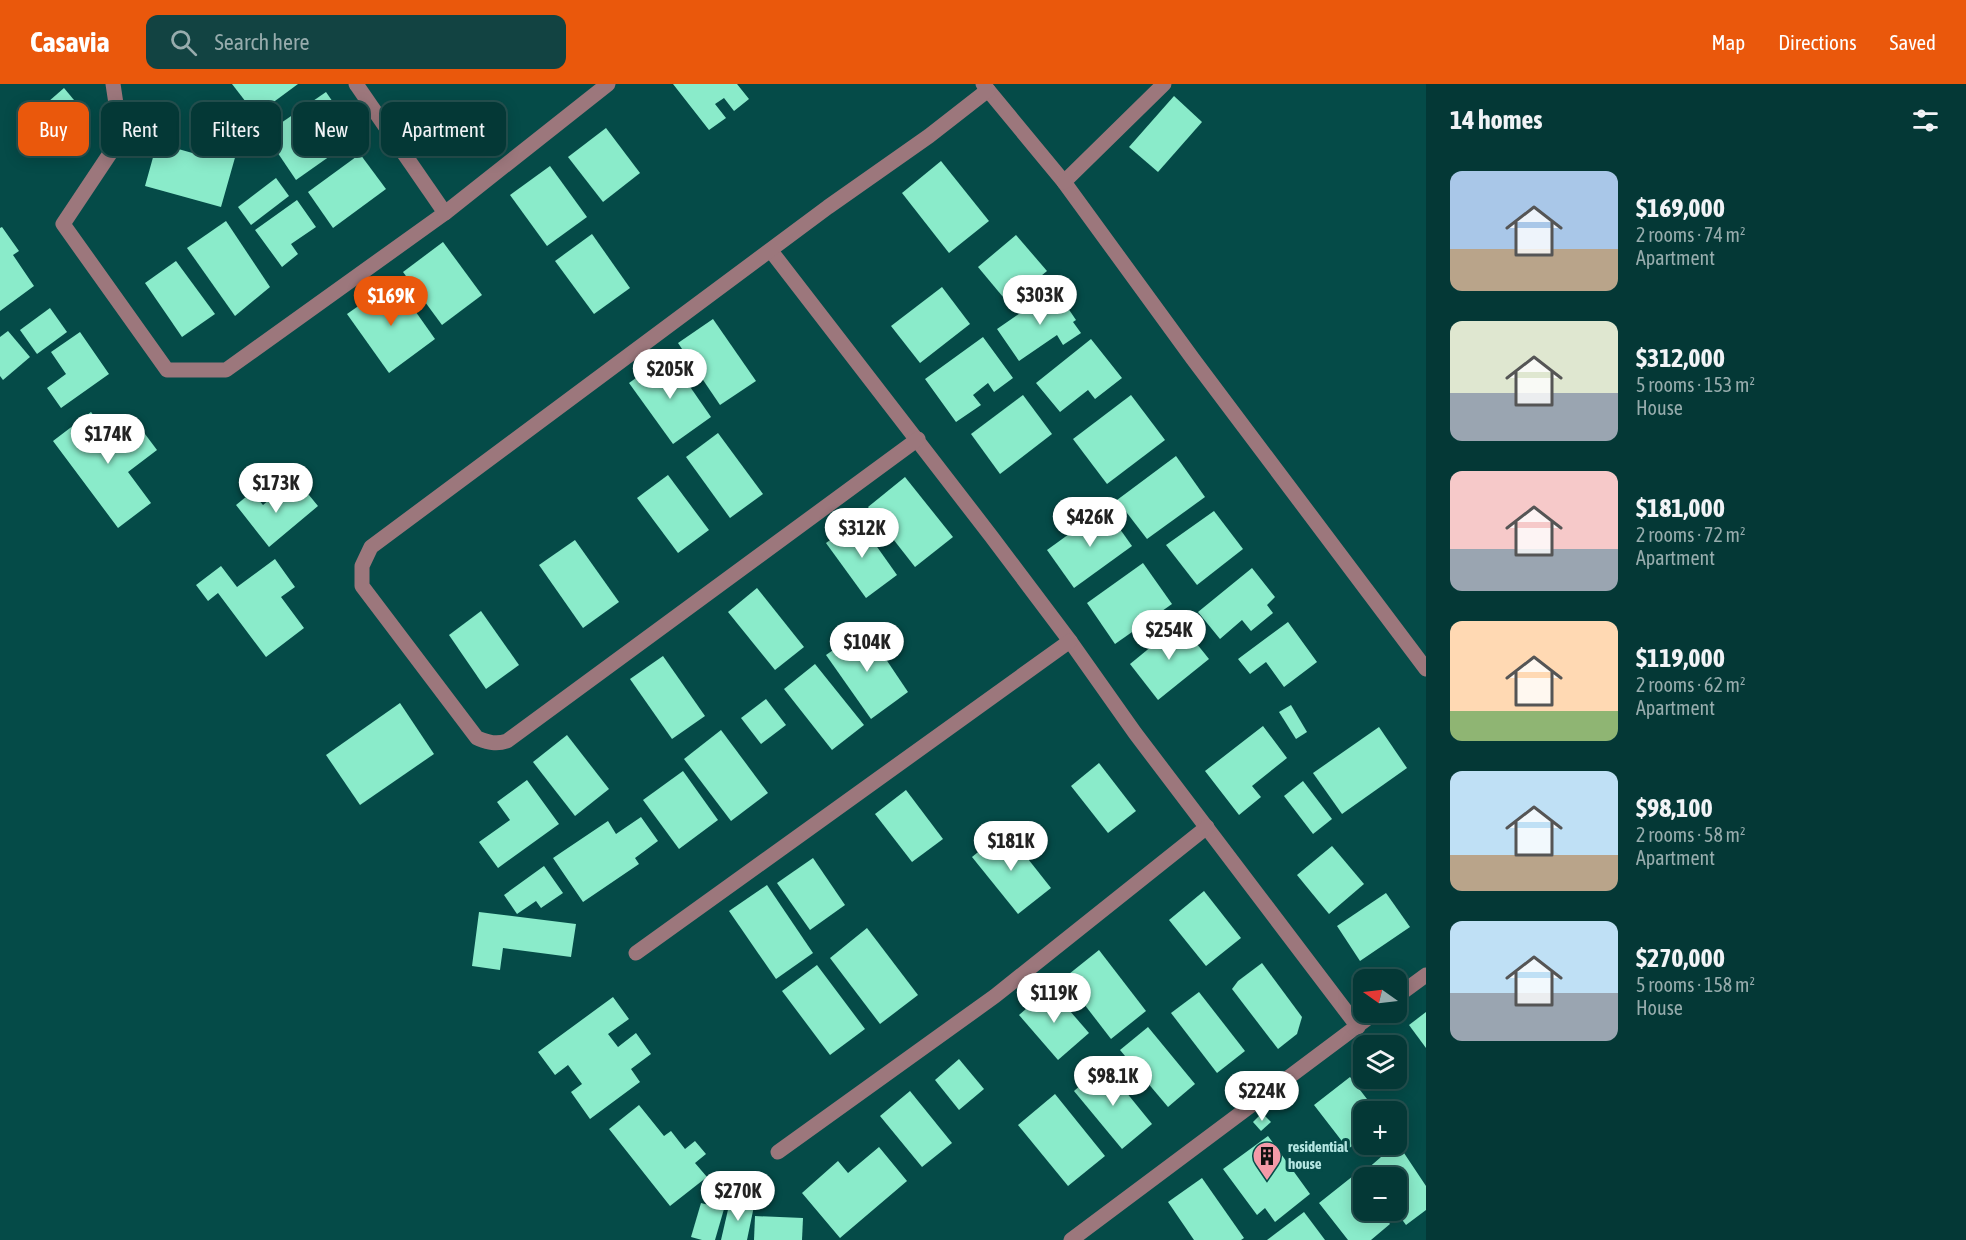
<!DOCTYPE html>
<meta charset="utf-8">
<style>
:root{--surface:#043836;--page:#124342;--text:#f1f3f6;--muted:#97acad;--line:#255251;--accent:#ea580c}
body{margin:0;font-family:"Asap Condensed",sans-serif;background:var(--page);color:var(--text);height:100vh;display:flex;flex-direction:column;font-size:22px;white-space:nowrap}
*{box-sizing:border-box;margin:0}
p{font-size:20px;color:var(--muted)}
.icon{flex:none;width:33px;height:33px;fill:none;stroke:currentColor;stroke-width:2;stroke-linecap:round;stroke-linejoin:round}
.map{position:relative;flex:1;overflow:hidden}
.drawer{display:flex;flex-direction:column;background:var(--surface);width:540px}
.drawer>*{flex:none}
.guide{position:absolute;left:18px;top:18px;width:570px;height:54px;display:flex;gap:12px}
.needle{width:39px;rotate:284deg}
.tools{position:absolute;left:1353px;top:885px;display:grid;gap:12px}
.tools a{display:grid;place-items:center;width:54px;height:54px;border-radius:12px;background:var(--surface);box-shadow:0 3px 15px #0003,0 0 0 2px var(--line);font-size:30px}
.price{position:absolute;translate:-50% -51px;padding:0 14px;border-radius:21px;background:#fff;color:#222;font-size:20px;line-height:39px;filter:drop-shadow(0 2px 3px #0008)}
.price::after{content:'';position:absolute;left:50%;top:36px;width:18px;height:14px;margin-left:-9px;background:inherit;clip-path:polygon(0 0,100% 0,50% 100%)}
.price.on{background:var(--accent);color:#fff}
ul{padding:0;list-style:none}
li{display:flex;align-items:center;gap:18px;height:150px;padding:0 24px}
li span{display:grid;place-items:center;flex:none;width:168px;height:120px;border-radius:12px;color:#555}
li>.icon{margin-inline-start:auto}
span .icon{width:72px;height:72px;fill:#fffc;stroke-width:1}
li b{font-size:26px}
h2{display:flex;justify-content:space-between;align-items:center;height:72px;padding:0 24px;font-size:26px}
.chip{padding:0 21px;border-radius:12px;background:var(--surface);box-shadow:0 3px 15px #0003,0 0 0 2px var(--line);font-size:21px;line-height:54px}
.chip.on{background:var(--accent);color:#fff}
header{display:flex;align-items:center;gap:36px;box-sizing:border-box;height:84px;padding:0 30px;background:var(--accent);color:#fff}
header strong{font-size:28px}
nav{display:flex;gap:33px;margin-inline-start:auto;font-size:21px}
.search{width:420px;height:54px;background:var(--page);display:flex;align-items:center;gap:15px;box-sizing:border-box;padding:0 21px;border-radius:12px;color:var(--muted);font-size:22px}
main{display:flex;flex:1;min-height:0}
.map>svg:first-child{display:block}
</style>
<header>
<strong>Casavia</strong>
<div class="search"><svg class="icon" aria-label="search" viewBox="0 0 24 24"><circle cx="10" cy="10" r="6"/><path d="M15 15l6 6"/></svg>Search here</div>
<nav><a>Map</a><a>Directions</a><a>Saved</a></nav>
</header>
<main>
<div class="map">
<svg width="1426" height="1156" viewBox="0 0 1426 1156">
<rect width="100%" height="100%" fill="#054b48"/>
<g fill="#8aebca">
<path d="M 232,0 L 298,0 L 256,31 Z"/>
<path d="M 673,0 L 737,0 L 749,15 L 734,27 L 724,14 L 715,20 L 726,34 L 709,46 Z"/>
<path d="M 64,4 L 84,28 L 38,69 L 17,45 Z"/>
<path d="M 326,8 L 357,53 L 296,96 L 265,50 Z"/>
<path d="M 1174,12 L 1202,38 L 1158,88 L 1129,63 Z"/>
<path d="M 606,44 L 640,89 L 603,118 L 568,73 Z"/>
<path d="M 203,45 L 240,56 L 221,123 L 145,102 L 157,59 L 196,70 Z"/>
<path d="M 360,70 L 386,105 L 333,144 L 308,108 Z"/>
<path d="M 941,77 L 989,137 L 949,169 L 902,109 Z"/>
<path d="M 550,82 L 587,133 L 547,162 L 510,111 Z"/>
<path d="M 276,94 L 289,112 L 251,141 L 238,123 Z"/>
<path d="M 297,116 L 316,143 L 291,160 L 298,170 L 282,183 L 255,146 Z"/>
<path d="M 226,137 L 270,203 L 235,232 L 187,164 Z"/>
<path d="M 2,143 L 19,167 L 13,171 L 34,202 L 0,227 L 0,144 Z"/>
<path d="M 592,150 L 630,204 L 594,230 L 555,177 Z"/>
<path d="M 1016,151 L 1047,187 L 1008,219 L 978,183 Z"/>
<path d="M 443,158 L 482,211 L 442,241 L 403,188 Z"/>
<path d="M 176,177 L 215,230 L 182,253 L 145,199 Z"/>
<path d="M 394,197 L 435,255 L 389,289 L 347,230 Z"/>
<path d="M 942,203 L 970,240 L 920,279 L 891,242 Z"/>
<path d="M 1055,205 L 1076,236 L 1073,238 L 1081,249 L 1063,261 L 1057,251 L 1019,277 L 997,245 Z"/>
<path d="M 50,224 L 67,248 L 37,270 L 20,246 Z"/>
<path d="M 713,235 L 756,297 L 720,321 L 678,259 Z"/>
<path d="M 8,247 L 30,273 L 3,296 L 0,292 L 0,253 Z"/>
<path d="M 80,248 L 109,290 L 61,324 L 47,304 L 66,290 L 51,268 Z"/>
<path d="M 983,253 L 1013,294 L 994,308 L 988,299 L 973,311 L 981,321 L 956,338 L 925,295 Z"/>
<path d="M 1091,255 L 1122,294 L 1095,315 L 1088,306 L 1060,328 L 1036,299 Z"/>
<path d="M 668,271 L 711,333 L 673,360 L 629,299 Z"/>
<path d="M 1023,311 L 1052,350 L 1000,390 L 971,350 Z"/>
<path d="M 1131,311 L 1165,356 L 1107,400 L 1073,355 Z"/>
<path d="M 91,328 L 108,350 L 124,339 L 132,351 L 142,346 L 157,366 L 128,388 L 151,419 L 118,444 L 53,357 Z"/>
<path d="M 718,349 L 763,410 L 730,434 L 686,373 Z"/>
<path d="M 1176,372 L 1205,413 L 1147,455 L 1117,416 Z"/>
<path d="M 668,391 L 709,446 L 678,469 L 637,414 Z"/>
<path d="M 905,393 L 953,453 L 915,483 L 868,423 Z"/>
<path d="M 283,404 L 292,415 L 304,405 L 318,422 L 269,463 L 236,421 L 252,408 L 263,421 Z"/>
<path d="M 1105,424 L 1132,462 L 1074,504 L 1047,466 Z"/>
<path d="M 1214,427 L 1243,465 L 1197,501 L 1166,461 Z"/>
<path d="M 858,436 L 897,491 L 866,514 L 826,459 Z"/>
<path d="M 575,456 L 619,518 L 583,544 L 539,481 Z"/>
<path d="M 275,475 L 295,503 L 281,513 L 304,544 L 266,573 L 218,509 L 208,517 L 196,501 L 221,482 L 237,503 Z"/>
<path d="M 1143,479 L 1172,520 L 1115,560 L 1087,519 Z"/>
<path d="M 1252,484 L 1275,513 L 1267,521 L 1273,529 L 1251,547 L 1242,536 L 1220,555 L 1198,528 Z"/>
<path d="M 757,504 L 804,563 L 775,586 L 728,528 Z"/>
<path d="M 481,527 L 519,581 L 486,605 L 449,551 Z"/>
<path d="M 1288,538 L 1317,578 L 1284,603 L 1266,578 L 1250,590 L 1238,575 Z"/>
<path d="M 1180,539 L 1209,575 L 1158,616 L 1130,580 Z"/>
<path d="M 865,544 L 908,608 L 871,635 L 826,571 Z"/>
<path d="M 663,572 L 705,632 L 672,655 L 630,595 Z"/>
<path d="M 815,580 L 864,641 L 832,666 L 784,605 Z"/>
<path d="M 766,615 L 786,641 L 761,660 L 741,634 Z"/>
<path d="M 400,619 L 434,670 L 360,721 L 326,671 Z"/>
<path d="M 1291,621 L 1307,648 L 1296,655 L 1279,628 Z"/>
<path d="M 1263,642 L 1287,674 L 1252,702 L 1261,713 L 1239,731 L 1205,687 Z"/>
<path d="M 1379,643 L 1407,684 L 1342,730 L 1313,689 Z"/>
<path d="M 721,646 L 768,709 L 731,737 L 684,675 Z"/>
<path d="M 567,651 L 609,705 L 575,732 L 533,678 Z"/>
<path d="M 1099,679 L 1136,727 L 1108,749 L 1071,702 Z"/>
<path d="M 683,687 L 718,736 L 679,765 L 643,716 Z"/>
<path d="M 527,696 L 559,740 L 498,784 L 479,758 L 510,736 L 497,718 Z"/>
<path d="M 1303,697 L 1332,735 L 1313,750 L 1284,712 Z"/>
<path d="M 906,706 L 943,755 L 912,778 L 875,730 Z"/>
<path d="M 641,733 L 658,757 L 635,774 L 639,780 L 583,818 L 553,774 L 608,737 L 616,750 Z"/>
<path d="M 1005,746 L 1051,804 L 1018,830 L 972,773 Z"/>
<path d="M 1332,762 L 1364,800 L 1329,830 L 1297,791 Z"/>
<path d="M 813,774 L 845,821 L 810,846 L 777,799 Z"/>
<path d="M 544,782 L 563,809 L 541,824 L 536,817 L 517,830 L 504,811 Z"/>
<path d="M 767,801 L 813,869 L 776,895 L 729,827 Z"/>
<path d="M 1204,807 L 1241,854 L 1206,882 L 1169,836 Z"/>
<path d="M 1386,809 L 1410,843 L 1360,877 L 1337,842 Z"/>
<path d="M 479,828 L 576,840 L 571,873 L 503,864 L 500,886 L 472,882 Z"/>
<path d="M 867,844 L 918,911 L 880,940 L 830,874 Z"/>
<path d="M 1099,866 L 1146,927 L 1111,955 L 1064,894 Z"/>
<path d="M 1262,879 L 1302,933 L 1297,950 L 1278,965 L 1232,905 L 1238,897 Z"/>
<path d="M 817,881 L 865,945 L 830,971 L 782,907 Z"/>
<path d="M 1050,904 L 1089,949 L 1058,976 L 1019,931 Z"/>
<path d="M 1199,908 L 1245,967 L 1217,989 L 1171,929 Z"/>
<path d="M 613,913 L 629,935 L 608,950 L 618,963 L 636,949 L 651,970 L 631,985 L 640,998 L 590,1035 L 571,1008 L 582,1000 L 568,981 L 555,991 L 538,968 Z"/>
<path d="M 1426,928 L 1426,964 L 1409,941 Z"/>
<path d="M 1148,943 L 1195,1000 L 1168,1023 L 1120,966 Z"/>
<path d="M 959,975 L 984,1005 L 959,1026 L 935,996 Z"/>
<path d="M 1104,981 L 1152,1040 L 1122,1065 L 1074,1007 Z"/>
<path d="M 1350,993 L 1377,1028 L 1364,1028 L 1364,1053 L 1348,1065 L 1314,1021 Z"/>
<path d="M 910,1007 L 952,1059 L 922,1083 L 880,1032 Z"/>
<path d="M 1055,1010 L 1105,1072 L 1068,1102 L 1018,1041 Z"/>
<path d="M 639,1021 L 664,1052 L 671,1047 L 685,1065 L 695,1057 L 706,1070 L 695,1079 L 707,1093 L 670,1122 L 609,1045 Z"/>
<path d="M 1262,1029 L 1271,1038 L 1261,1047 L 1253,1038 Z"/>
<path d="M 1268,1052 L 1310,1110 L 1275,1138 L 1265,1124 L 1257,1131 L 1223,1085 Z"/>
<path d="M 1396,1057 L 1426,1102 L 1426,1126 L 1406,1141 L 1395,1126 L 1396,1094 L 1372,1094 L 1366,1086 L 1396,1060 Z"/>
<path d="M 879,1063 L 907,1097 L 840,1154 L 802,1109 L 838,1077 L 848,1089 Z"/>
<path d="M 1353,1092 L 1364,1106 L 1364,1126 L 1380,1126 L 1390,1140 L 1371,1156 L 1348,1156 L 1319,1119 Z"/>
<path d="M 1202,1094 L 1244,1154 L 1241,1156 L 1194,1156 L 1168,1118 Z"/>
<path d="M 730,1117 L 754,1122 L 747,1156 L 721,1156 Z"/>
<path d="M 701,1119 L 724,1125 L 715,1156 L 702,1156 L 691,1153 Z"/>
<path d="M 1304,1128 L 1325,1156 L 1267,1156 Z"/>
<path d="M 755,1132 L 803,1134 L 802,1156 L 754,1156 Z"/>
</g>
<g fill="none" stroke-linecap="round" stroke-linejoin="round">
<g stroke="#9c777c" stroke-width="15">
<path d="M 113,0 L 121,53 L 63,140 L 167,286 L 226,286 L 445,129 L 608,0"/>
<path d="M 356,0 L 445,129"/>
<path d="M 983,0 L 1064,98 L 1193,275 L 1426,585"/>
<path d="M 1064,98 L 1164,0"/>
<path d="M 771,167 L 991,452 L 1070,557 L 1135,649 L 1358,943"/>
<path d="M 918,355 L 507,657 C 495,661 488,658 477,654 L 362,502 L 362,482 L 371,463 L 828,123 L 929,52 L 988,6"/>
<path d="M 636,869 L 1070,557"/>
<path d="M 1396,913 L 1426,891"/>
<path d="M 778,1068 L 995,912 L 1207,743"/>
<path d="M 1071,1156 L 1376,928"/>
</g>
</g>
<defs>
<g id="building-pin" transform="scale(1.5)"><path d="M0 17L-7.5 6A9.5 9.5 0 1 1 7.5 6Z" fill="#f39aa8" stroke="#054b48"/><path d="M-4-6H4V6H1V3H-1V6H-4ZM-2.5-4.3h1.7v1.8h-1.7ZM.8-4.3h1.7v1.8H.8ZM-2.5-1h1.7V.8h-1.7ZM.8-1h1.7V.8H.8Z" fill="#111"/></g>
</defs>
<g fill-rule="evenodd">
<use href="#building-pin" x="1267" y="1072"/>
</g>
<g text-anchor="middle" stroke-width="6" stroke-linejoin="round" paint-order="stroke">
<g font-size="15" font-weight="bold" fill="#b4e6e2" stroke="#054b48" text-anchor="start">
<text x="1288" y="1068">residential<tspan x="1288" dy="17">house</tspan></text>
</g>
</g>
</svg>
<div class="tools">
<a><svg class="needle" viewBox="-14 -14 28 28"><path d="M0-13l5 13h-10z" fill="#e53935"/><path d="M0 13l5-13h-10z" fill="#97acad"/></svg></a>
<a><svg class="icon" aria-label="layers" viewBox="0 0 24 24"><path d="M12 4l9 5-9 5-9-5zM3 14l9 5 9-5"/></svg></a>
<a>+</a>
<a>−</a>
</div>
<b class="price" style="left:1040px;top:242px">$303K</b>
<b class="price on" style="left:391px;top:243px">$169K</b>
<b class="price" style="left:670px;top:316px">$205K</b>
<b class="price" style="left:108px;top:381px">$174K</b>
<b class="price" style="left:276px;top:430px">$173K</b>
<b class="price" style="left:1090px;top:464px">$426K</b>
<b class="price" style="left:862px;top:475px">$312K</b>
<b class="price" style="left:1169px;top:577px">$254K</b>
<b class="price" style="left:867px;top:589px">$104K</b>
<b class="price" style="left:1011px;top:788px">$181K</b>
<b class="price" style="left:1054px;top:940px">$119K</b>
<b class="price" style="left:1113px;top:1023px">$98.1K</b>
<b class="price" style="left:1262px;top:1038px">$224K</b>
<b class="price" style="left:738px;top:1138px">$270K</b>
<div class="guide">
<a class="chip on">Buy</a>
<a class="chip">Rent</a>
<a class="chip">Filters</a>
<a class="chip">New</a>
<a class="chip">Apartment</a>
</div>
</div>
<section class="drawer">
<h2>14 homes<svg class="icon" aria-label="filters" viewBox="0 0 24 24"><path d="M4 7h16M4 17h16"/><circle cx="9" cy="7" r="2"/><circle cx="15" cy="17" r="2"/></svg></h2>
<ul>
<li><span style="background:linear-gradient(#a9c7e8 65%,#b9a48a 0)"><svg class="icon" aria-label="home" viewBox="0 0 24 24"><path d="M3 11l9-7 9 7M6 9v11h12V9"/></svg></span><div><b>$169,000</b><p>2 rooms · 74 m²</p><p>Apartment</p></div></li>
<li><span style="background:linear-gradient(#dfe7d0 60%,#9aa5b1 0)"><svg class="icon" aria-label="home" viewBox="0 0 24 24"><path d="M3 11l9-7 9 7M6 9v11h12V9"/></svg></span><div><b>$312,000</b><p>5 rooms · 153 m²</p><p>House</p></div></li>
<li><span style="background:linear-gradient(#f6c9c9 65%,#9aa5b1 0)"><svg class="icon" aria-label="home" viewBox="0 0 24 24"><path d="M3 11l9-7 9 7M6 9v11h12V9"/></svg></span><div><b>$181,000</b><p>2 rooms · 72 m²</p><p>Apartment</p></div></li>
<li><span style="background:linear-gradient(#ffd9b3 75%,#8fb573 0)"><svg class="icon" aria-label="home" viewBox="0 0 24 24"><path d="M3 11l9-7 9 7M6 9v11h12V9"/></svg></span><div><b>$119,000</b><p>2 rooms · 62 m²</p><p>Apartment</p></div></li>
<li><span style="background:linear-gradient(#bfe0f5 70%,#b9a48a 0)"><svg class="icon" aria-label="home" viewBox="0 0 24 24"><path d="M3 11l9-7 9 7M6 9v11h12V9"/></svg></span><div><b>$98,100</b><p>2 rooms · 58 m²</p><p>Apartment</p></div></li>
<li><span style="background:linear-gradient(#bfe0f5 60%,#9aa5b1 0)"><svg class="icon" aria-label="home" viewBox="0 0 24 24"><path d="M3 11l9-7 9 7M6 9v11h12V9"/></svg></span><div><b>$270,000</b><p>5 rooms · 158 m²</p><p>House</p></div></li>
</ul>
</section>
</main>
